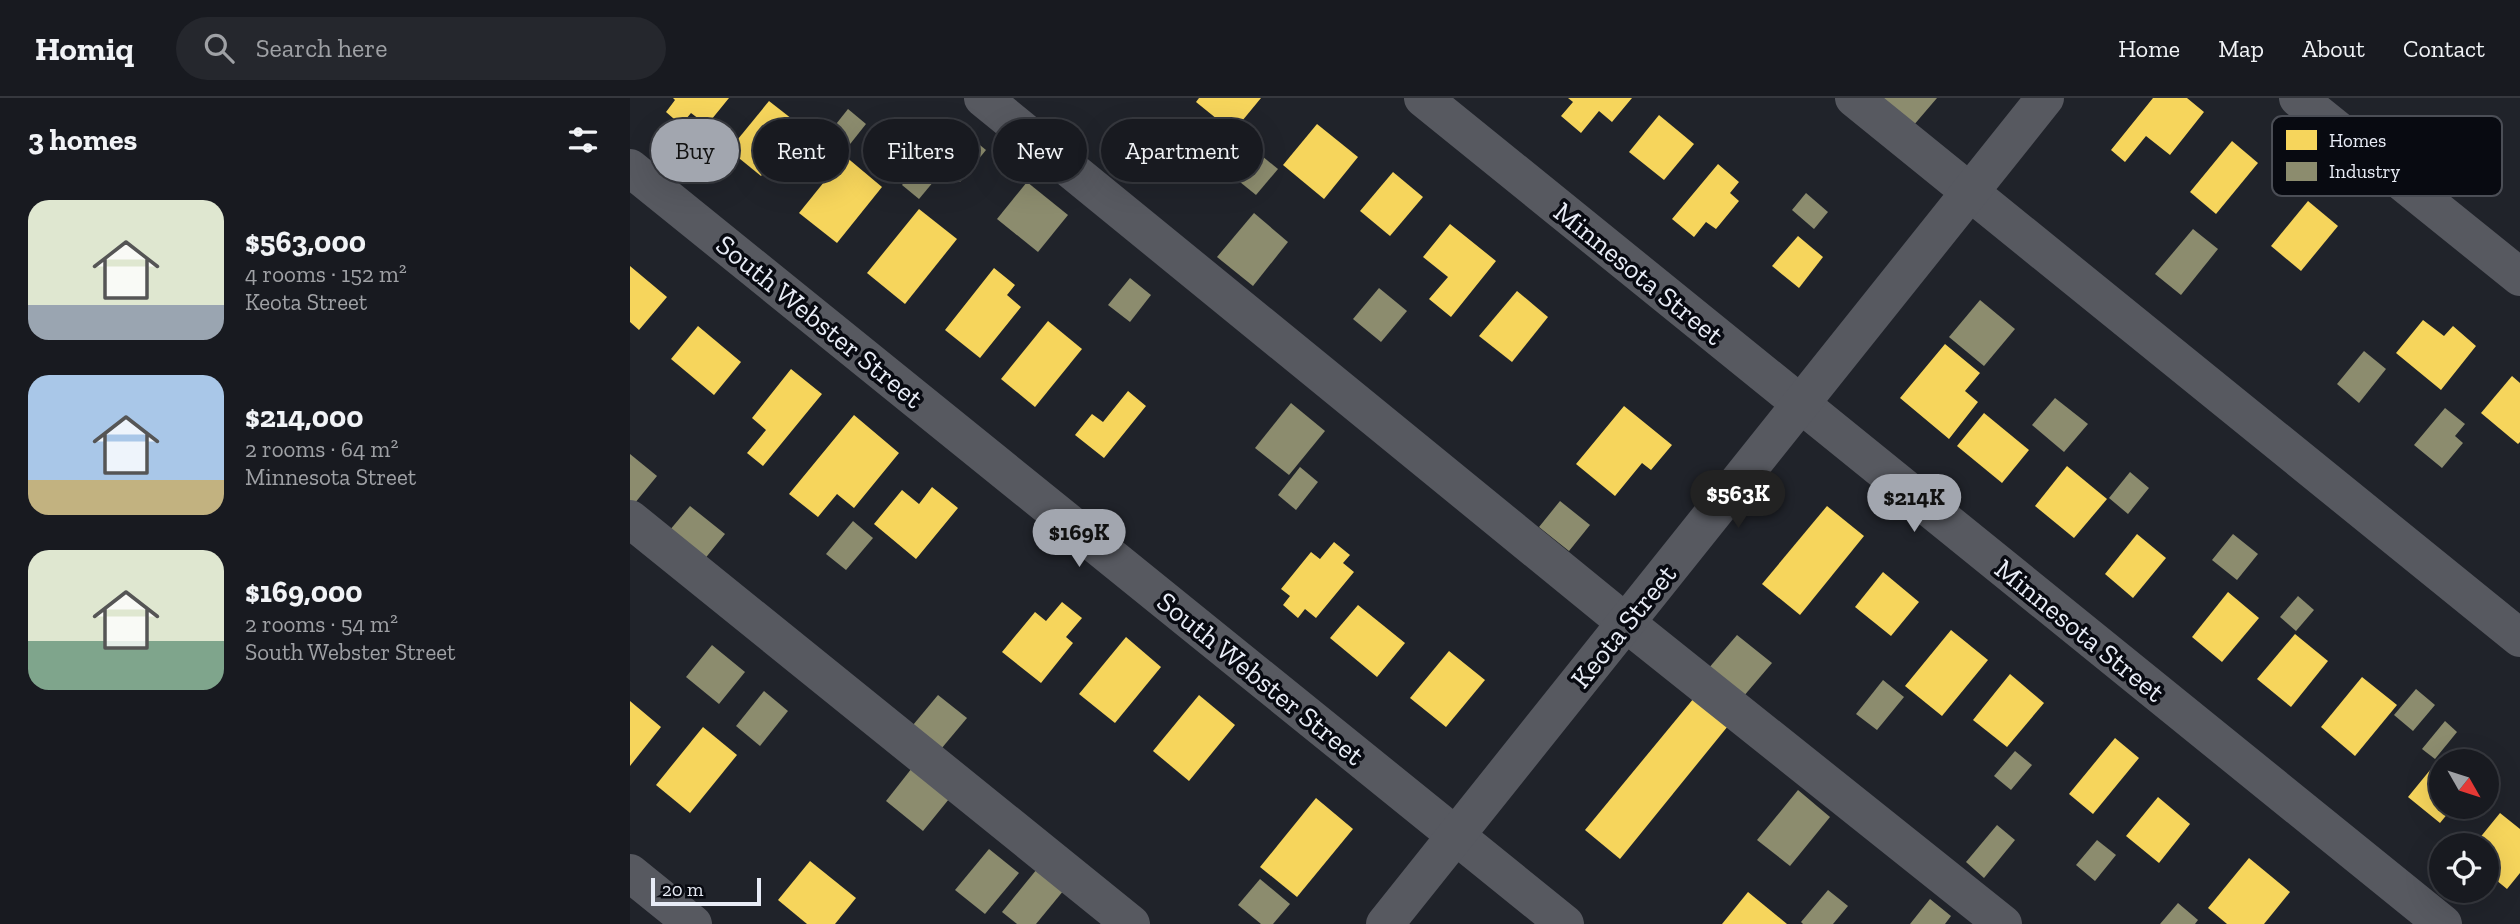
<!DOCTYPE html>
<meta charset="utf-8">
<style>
:root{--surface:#181a20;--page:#25272d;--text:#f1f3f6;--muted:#9fa1a5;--line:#36383e;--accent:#a2a6af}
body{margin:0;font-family:"Zilla Slab",serif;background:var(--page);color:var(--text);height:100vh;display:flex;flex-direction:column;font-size:26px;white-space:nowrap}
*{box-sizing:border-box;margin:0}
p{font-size:23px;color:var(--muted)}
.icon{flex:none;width:38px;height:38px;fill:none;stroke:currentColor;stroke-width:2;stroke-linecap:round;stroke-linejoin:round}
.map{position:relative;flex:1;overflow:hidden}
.details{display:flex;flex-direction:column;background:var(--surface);width:630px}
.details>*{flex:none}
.guide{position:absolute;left:21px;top:21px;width:665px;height:63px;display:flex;gap:14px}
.needle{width:46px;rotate:129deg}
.controls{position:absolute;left:1799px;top:651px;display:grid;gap:14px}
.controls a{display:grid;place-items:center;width:70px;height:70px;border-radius:50%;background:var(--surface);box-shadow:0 7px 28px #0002,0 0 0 2px var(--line);font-size:35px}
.scale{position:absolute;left:21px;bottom:18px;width:110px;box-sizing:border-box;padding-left:7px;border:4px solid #e8ecf6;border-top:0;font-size:19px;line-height:24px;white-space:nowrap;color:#e8ecf6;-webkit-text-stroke:5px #080a11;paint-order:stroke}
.price{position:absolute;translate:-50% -60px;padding:0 16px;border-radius:24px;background:var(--accent);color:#111;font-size:23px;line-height:46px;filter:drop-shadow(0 2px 4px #0008)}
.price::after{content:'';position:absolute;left:50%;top:42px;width:21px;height:16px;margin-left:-10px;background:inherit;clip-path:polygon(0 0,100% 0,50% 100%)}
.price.on{background:#222;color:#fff}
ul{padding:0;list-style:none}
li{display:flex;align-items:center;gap:21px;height:175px;padding:0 28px}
li span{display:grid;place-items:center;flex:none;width:196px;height:140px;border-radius:21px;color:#555}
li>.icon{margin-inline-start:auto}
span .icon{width:84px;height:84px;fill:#fffc;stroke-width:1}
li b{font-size:30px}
h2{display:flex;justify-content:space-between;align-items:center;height:84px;padding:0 28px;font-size:30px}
.tag{padding:0 24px;border-radius:32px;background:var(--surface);box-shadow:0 7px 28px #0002,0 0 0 2px var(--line);font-size:24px;line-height:63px}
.tag.on{background:var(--accent);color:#111}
header{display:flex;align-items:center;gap:42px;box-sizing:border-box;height:98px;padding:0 35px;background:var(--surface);border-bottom:2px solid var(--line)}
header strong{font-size:33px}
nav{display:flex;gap:38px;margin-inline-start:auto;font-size:24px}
.search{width:490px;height:63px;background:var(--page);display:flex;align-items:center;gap:18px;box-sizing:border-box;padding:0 24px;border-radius:38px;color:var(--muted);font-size:26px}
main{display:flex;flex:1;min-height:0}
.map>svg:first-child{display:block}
</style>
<header>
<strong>Homiq</strong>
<div class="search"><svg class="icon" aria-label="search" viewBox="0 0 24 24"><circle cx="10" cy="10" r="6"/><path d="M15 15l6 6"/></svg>Search here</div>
<nav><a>Home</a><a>Map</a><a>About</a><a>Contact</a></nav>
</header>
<main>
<section class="details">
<h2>3 homes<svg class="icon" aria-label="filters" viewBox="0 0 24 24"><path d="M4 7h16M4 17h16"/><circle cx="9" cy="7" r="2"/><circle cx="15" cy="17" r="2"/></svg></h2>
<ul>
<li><span style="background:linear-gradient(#dfe7d0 75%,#9aa5b1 0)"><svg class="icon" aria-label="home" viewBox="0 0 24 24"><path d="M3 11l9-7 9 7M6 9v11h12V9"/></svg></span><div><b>$563,000</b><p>4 rooms · 152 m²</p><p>Keota Street</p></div></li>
<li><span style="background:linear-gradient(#a9c7e8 75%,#c2b280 0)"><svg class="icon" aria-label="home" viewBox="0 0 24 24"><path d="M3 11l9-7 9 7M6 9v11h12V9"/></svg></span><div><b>$214,000</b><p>2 rooms · 64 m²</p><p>Minnesota Street</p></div></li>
<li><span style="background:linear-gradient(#dfe7d0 65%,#7fa58c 0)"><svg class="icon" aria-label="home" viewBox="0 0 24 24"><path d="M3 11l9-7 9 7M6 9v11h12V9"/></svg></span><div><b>$169,000</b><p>2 rooms · 54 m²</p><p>South Webster Street</p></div></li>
</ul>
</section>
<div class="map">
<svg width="1890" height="826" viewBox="0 0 1890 826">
<rect width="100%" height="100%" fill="#20232a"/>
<g fill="#f6d55c">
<path d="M 43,0 L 99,0 L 77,27 L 61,15 L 51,27 L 36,14 L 45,2 Z"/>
<path d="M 569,0 L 631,0 L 603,34 L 566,4 Z"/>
<path d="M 938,0 L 1002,0 L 982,24 L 969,13 L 951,35 L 931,18 L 943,4 Z"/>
<path d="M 1523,0 L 1557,0 L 1574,14 L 1540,57 L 1516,38 L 1495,64 L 1481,52 Z"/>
<path d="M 139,3 L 171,28 L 131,78 L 99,52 Z"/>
<path d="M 1029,17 L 1064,46 L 1034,82 L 999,54 Z"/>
<path d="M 687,26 L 728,59 L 694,101 L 653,67 Z"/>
<path d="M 1602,43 L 1628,65 L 1586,116 L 1560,94 Z"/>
<path d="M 215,58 L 252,89 L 207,145 L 169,115 Z"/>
<path d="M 1088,66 L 1109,84 L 1100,95 L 1109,103 L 1086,131 L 1076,124 L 1064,139 L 1042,121 Z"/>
<path d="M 763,74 L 793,99 L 760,138 L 730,113 Z"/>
<path d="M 1678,103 L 1708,128 L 1671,173 L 1641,148 Z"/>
<path d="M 289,111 L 327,141 L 275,206 L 237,175 Z"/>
<path d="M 820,126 L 866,163 L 821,219 L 799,201 L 818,179 L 793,159 Z"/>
<path d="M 1168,138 L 1193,159 L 1169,190 L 1142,168 Z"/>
<path d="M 0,168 L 37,199 L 9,232 L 0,224 Z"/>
<path d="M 364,170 L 385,187 L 377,197 L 391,209 L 350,260 L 315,232 Z"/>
<path d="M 887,193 L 918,219 L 882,264 L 849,238 Z"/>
<path d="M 1793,222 L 1814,238 L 1823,228 L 1846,248 L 1811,292 L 1766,255 Z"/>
<path d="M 418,223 L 452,251 L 405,309 L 371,281 Z"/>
<path d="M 68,228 L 111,264 L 84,297 L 41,261 Z"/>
<path d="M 1315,246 L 1350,275 L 1335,293 L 1348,304 L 1319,341 L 1270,300 Z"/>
<path d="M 161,271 L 192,296 L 133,368 L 117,355 L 136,332 L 122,320 Z"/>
<path d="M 1882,278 L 1890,285 L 1890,344 L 1888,346 L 1851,315 Z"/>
<path d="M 498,293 L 516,308 L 474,360 L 445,337 L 462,316 L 473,324 Z"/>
<path d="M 994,308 L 1042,347 L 1021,372 L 1012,365 L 985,398 L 946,366 Z"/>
<path d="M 1354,315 L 1399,352 L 1372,385 L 1327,348 Z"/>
<path d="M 224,317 L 269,355 L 224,410 L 207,396 L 188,419 L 159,396 Z"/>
<path d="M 1437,368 L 1477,401 L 1444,440 L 1405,408 Z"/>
<path d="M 302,389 L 328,410 L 286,461 L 244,426 L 272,392 L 289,406 Z"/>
<path d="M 1197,408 L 1234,438 L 1170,517 L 1132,486 Z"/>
<path d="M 1507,436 L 1536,460 L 1503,500 L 1475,476 Z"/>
<path d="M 704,444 L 720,457 L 713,465 L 724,474 L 686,520 L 675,511 L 668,520 L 653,507 L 660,498 L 651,491 L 681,454 L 690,461 Z"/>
<path d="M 1253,474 L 1289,504 L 1261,538 L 1225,509 Z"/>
<path d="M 1598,494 L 1629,520 L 1592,564 L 1562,539 Z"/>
<path d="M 432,504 L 452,520 L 436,539 L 443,545 L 411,585 L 372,554 L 405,514 L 416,523 Z"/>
<path d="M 728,507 L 775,545 L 747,579 L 700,540 Z"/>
<path d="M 1321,532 L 1358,562 L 1312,618 L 1275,588 Z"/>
<path d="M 1665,536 L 1698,563 L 1661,609 L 1627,581 Z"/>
<path d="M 496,539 L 531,569 L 485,625 L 449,596 Z"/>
<path d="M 819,553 L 855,582 L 816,629 L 780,600 Z"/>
<path d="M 1380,576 L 1414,605 L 1377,649 L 1343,622 Z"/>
<path d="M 1732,579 L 1767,607 L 1725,658 L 1691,629 Z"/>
<path d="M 569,597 L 605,627 L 559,683 L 523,653 Z"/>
<path d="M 1064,600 L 1098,628 L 990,761 L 955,732 Z"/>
<path d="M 0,603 L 31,629 L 0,668 Z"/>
<path d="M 73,629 L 107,657 L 60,715 L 26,687 Z"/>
<path d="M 1485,640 L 1509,660 L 1463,716 L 1439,696 Z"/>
<path d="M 1805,666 L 1811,670 L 1811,709 L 1823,709 L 1810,725 L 1778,699 Z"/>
<path d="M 1528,699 L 1560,726 L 1529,765 L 1496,738 Z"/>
<path d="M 686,700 L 723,731 L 667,799 L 630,769 Z"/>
<path d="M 1870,715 L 1890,731 L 1890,775 L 1877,791 L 1866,782 L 1859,791 L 1857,790 L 1857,747 L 1844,747 Z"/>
<path d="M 1619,760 L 1660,794 L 1634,826 L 1597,826 L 1578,810 Z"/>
<path d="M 180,763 L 226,800 L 205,826 L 177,826 L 148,802 Z"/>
<path d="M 1118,794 L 1157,826 L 1092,826 Z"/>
</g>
<g fill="#8c8c6e">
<path d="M 1249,0 L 1307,0 L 1283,28 Z"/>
<path d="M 218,11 L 236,26 L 213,55 L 195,40 Z"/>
<path d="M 323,25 L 356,52 L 330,84 L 296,57 Z"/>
<path d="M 632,58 L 648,71 L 626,97 L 610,84 Z"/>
<path d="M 291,63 L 309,77 L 289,101 L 272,87 Z"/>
<path d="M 397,84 L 438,117 L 408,154 L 367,121 Z"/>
<path d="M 1176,95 L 1198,114 L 1184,131 L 1162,112 Z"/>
<path d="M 624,115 L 658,144 L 623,188 L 587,159 Z"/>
<path d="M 1563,131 L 1588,151 L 1551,197 L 1525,176 Z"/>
<path d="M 500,180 L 521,197 L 500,224 L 478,207 Z"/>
<path d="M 749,190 L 777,213 L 751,244 L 723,221 Z"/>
<path d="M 1350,202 L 1385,231 L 1354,268 L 1319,239 Z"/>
<path d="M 1734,253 L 1756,271 L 1729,305 L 1707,286 Z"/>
<path d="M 1425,300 L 1458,326 L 1434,354 L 1402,327 Z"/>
<path d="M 661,305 L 695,333 L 659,377 L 625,350 Z"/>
<path d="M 1815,310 L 1835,326 L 1825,338 L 1833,345 L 1812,370 L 1784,347 Z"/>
<path d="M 0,356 L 27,378 L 0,411 Z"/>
<path d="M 670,369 L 688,384 L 666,412 L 648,397 Z"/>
<path d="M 1500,374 L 1519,390 L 1498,416 L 1479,400 Z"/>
<path d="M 930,403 L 960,427 L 939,453 L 909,429 Z"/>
<path d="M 60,408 L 95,436 L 69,468 L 34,439 Z"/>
<path d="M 223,423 L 243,440 L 216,472 L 196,456 Z"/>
<path d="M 1603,436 L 1628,456 L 1607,482 L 1582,462 Z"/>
<path d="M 1668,498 L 1684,512 L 1666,533 L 1650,519 Z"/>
<path d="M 1107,537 L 1142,565 L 1113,599 L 1078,571 Z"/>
<path d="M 82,547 L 115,574 L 89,606 L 56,579 Z"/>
<path d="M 1253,582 L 1274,599 L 1247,632 L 1226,616 Z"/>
<path d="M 1786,591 L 1805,607 L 1783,633 L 1764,617 Z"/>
<path d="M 134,593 L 158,613 L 130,648 L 106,628 Z"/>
<path d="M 308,597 L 337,620 L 306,657 L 278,633 Z"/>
<path d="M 1815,623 L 1827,634 L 1805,661 L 1792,651 Z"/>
<path d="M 1385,653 L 1402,667 L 1381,692 L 1364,678 Z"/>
<path d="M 282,670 L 319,701 L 293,733 L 256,703 Z"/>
<path d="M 1168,692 L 1200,719 L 1160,768 L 1127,742 Z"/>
<path d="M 1367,727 L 1385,742 L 1354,780 L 1336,764 Z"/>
<path d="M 1467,742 L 1486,757 L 1465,783 L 1446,767 Z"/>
<path d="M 359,751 L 389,775 L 355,816 L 325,792 Z"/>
<path d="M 407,771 L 434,792 L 406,826 L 387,826 L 372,814 Z"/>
<path d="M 630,781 L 660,806 L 643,826 L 631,826 L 608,807 Z"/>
<path d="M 1198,792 L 1218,808 L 1203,826 L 1173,826 L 1171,824 Z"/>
<path d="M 1300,801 L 1321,818 L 1315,826 L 1280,826 Z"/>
<path d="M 1548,805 L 1568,822 L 1565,826 L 1530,826 Z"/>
</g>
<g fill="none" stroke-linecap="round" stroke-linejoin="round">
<g stroke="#575960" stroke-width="38">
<path d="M 353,0 L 996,525 L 1373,826"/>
<path d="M 793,0 L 1813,826"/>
<path d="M 1224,0 L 1890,540"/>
<path d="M 1668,0 L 1890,179"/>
<path d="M 0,70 L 935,826"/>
<path d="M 0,421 L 501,826"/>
<path d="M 0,775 L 63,826"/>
<path d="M 755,826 L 1415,0"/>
</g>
</g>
<g text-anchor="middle" stroke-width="7" stroke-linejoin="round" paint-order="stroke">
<g font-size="28" fill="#e8ecf6" stroke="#080a11">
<text transform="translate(1009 175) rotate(39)" y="10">Minnesota Street</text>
<text transform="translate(190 223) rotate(39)" y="10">South Webster Street</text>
<text transform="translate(993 528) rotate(-51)" y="10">Keota Street</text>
<text transform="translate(1450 532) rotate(39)" y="10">Minnesota Street</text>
<text transform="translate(631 580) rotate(39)" y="10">South Webster Street</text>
</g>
</g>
<rect x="1642" y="18" width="230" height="80" rx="10" fill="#080a11" stroke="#4b4e56" stroke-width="2"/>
<rect x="1656" y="32" width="31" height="20" fill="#f6d55c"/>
<rect x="1656" y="64" width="31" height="19" fill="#8c8c6e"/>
<g font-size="19" fill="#e8ecf6">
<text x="1699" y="49">Homes</text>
<text x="1699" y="80">Industry</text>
</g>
</svg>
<div class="controls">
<a><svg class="needle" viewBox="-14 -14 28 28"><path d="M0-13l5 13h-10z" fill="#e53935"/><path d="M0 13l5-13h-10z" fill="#9fa1a5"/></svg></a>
<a><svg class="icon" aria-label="locate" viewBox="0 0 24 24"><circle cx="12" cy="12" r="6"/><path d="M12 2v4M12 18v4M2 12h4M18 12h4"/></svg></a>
</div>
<div class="scale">20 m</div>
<b class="price on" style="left:1108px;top:432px">$563K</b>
<b class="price" style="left:1284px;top:436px">$214K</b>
<b class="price" style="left:449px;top:471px">$169K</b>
<div class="guide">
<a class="tag on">Buy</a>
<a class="tag">Rent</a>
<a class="tag">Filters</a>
<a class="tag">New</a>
<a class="tag">Apartment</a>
</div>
</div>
</main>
